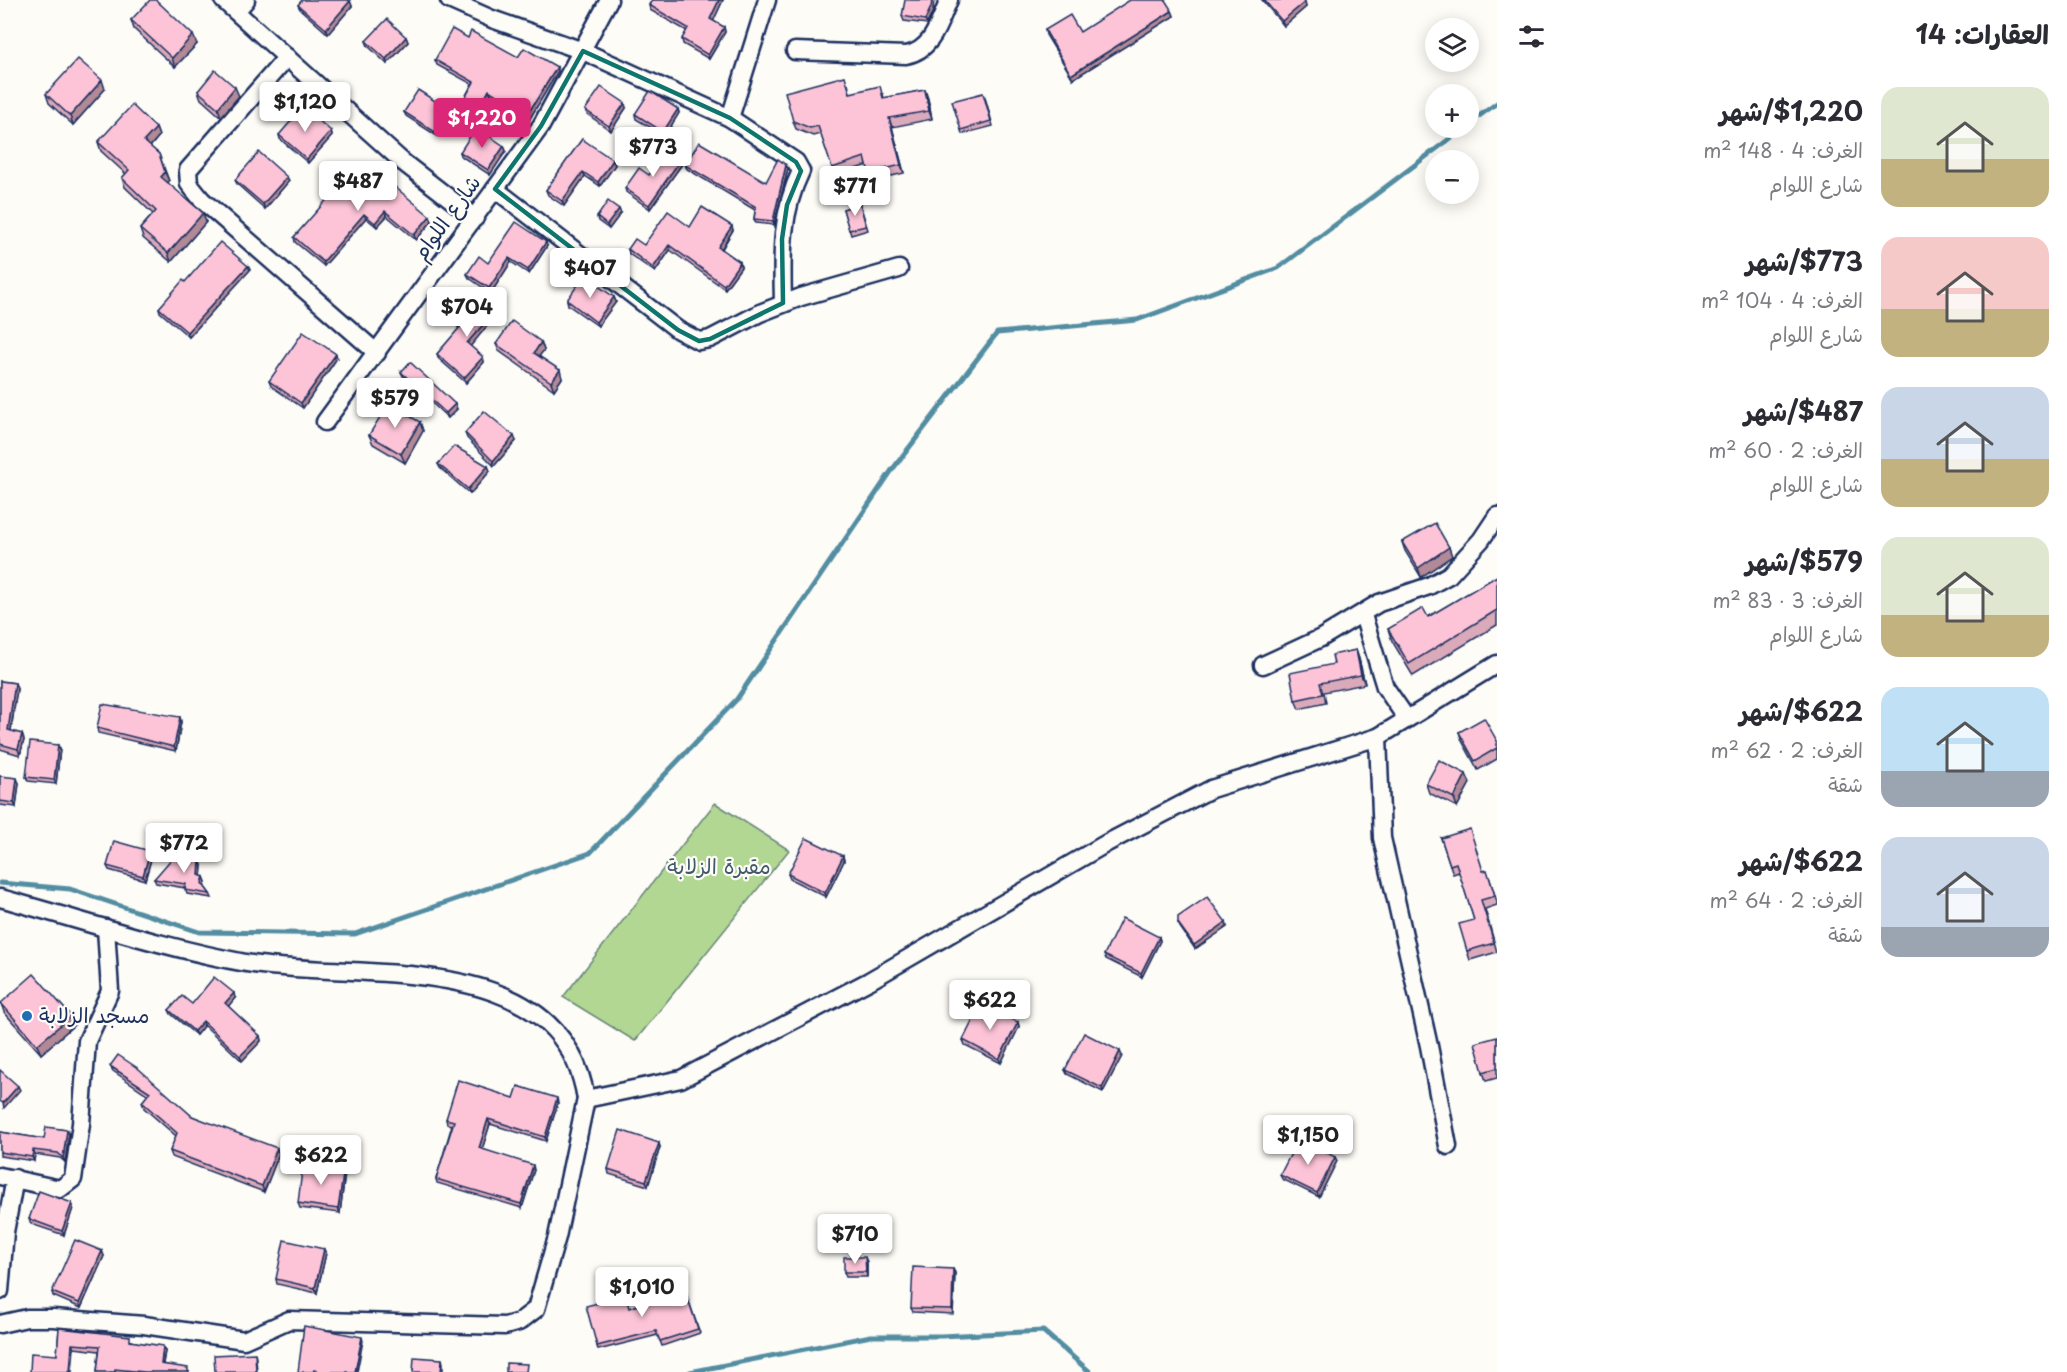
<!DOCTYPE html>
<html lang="ar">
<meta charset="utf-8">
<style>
:root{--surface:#fff;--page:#f2f2f3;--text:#2b2b33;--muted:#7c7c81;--accent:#db2777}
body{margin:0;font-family:"Playpen Sans","Playpen Sans Arabic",sans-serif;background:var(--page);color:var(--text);direction:rtl;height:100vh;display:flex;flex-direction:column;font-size:22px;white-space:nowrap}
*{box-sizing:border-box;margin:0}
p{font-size:20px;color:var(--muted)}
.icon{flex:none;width:33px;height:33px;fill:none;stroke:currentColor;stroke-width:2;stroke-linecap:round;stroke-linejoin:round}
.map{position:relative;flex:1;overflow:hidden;direction:ltr}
.side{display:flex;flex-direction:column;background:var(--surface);width:570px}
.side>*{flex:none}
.buttons{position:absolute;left:1425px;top:18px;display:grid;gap:12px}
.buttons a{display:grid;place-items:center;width:54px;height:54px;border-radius:50%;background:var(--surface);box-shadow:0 3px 15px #0003;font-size:30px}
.price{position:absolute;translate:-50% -51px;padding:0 14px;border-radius:6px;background:#fff;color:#222;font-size:20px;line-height:39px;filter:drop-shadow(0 2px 3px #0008)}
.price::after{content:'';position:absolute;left:50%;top:36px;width:18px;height:14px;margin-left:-9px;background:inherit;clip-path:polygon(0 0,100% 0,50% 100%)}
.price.on{background:var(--accent);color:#fff}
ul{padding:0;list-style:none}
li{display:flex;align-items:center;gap:18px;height:150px;padding:0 18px}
li span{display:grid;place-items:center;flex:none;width:168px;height:120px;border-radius:18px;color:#555}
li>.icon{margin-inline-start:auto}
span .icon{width:72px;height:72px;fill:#fffc;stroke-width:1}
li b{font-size:26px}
h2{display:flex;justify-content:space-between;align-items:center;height:72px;padding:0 18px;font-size:26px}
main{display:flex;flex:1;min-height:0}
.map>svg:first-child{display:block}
</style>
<main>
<section class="side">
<h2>العقارات: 14<svg class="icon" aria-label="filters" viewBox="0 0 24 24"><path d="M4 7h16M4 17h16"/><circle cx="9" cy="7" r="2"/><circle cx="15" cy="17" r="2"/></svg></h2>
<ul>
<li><span style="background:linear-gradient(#dfe7d0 60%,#c2b280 0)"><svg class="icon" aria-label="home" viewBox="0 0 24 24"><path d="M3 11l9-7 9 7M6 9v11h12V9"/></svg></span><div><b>$1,220/شهر</b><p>الغرف: 4 · 148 m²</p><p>شارع اللوام</p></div></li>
<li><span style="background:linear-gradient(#f6c9c9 60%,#c2b280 0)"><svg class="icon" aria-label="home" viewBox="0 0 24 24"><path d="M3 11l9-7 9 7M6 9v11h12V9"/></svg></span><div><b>$773/شهر</b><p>الغرف: 4 · 104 m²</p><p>شارع اللوام</p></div></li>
<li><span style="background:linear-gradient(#c9d6e8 60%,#c2b280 0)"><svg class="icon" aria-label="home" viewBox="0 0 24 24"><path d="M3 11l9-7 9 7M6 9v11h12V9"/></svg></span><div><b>$487/شهر</b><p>الغرف: 2 · 60 m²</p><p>شارع اللوام</p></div></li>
<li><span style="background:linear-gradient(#dfe7d0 65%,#c2b280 0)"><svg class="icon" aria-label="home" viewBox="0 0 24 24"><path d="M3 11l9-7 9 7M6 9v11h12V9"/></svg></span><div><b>$579/شهر</b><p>الغرف: 3 · 83 m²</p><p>شارع اللوام</p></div></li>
<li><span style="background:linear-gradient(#bfe0f5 70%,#9aa5b1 0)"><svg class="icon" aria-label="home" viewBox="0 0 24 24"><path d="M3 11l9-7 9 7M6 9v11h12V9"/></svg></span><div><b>$622/شهر</b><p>الغرف: 2 · 62 m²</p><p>شقة</p></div></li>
<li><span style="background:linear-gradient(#c9d6e8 75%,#9aa5b1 0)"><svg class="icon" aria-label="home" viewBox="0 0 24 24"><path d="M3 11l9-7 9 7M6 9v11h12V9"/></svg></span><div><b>$622/شهر</b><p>الغرف: 2 · 64 m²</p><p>شقة</p></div></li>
</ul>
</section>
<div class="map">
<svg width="1497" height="1372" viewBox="0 0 1497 1372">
<rect width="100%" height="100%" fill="#fdfcf7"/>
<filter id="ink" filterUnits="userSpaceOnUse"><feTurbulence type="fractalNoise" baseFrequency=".0167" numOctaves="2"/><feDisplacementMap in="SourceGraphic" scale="12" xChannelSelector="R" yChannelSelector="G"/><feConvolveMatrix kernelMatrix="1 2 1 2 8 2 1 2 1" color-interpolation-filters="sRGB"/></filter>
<g filter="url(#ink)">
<path fill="#b1d792" stroke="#668378" stroke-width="1.5" d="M 715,803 L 789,850 L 635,1041 L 563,997 Z"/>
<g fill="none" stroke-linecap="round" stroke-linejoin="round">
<g stroke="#538da2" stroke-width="5">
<path d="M 1468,124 L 1497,103"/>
<path d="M 0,883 L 70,889 L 199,932 L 355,934 L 590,853 L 737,699 L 892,470 L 997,333 L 1137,320 L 1278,268 L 1464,128"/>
<path d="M 690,1372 L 871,1336 L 941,1336 L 1043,1331 L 1090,1372"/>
</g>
<g stroke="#1b2f5e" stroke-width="21">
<g id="minor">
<path d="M 223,0 L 404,163 L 475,218"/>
<path d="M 449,0 L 492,19 L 583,51 L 730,118 L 796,162 L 801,171 C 780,214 782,256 783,303"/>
<path d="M 236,11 L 246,0"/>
<path d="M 795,51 L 906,55 C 933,50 939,22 949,0"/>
<path d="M 287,57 L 188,170 L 189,184 L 202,200 L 377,353"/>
<path d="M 730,118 L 767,0"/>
<path d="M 495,189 L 678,330 L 699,341 L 710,339 L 760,313 L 801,297 L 899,269"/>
<path d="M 325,422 L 541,126 L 609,0"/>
<path d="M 1363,615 L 1385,687 L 1407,719"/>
<path d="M 1263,665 L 1321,638 L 1379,603 L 1429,586 L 1449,575 L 1481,540 L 1497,516"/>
<path d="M 1378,737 L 1382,838 L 1429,1046 L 1448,1146"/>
<path d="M 0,898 C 82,920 163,948 246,963 C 357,982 562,945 586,1099 L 557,1237 L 536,1309 L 519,1322 L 505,1326 L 289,1320 L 244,1340 L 144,1325 L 53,1318 L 27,1318 L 0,1324"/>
<path d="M 586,1099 L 681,1079 L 869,981 L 1107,843 L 1211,789 L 1378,737 L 1497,664"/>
<path d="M 0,1176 L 60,1189 L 73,1179 L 81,1124 L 87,1041 L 110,991 L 106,928"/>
<path d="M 0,1291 L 5,1232 L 15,1178"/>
</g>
</g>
<use href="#minor" stroke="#fdfcf7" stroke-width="16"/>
</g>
<g fill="#daa9ba" stroke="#1b2f5e" stroke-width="1.5">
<path d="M 652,0 L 723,0 L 713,21 L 724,27 L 725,32 L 709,59 L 683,44 L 682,39 L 687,31 L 650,10 L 649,5 Z"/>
<path d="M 1262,0 L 1303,0 L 1306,7 L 1284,26 Z"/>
<path d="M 350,1 L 352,6 L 328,34 L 300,9 L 298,5 Z"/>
<path d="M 933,11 L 927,24 L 904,21 L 902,16 Z"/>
<path d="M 1172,11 L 1174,16 L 1073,79 L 1046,35 L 1045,30 L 1080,32 Z"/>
<path d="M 131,20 L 197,44 L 175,67 L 134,29 Z"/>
<path d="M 406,37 L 408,42 L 387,64 L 368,46 L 366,41 Z"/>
<path d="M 468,38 L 518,57 L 557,67 L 558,71 L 529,120 L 491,94 L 480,114 L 465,105 L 463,101 L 472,84 L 437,65 L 435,60 Z"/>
<path d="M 848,84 L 850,93 L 883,94 L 884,98 L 925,90 L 928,99 L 932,119 L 892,127 L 904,173 L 872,181 L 867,165 L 835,176 L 821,134 L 813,136 L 796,129 L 793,121 Z"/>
<path d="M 105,89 L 73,125 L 49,103 L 46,94 Z"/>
<path d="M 198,91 L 239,96 L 221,117 L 201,99 Z"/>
<path d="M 985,97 L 993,126 L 962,134 L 961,130 Z"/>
<path d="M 626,108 L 611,131 L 587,114 L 585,110 Z"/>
<path d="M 678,109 L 679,113 L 665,136 L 636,119 L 635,114 Z"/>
<path d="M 404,112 L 451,115 L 437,136 L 406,116 Z"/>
<path d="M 156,128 L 159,136 L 150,147 L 159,154 L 169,181 L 167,182 L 206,222 L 171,262 L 143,238 L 140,229 L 153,214 L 125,187 L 122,178 L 126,174 L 101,151 L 98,142 Z"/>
<path d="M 331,131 L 332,136 L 308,163 L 280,139 L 279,135 Z"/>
<path d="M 582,139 L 615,165 L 600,186 L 585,176 L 564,206 L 548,195 L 546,190 Z"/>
<path d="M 504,146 L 506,151 L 490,175 L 461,156 L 460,152 Z"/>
<path d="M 682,164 L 650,209 L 626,192 L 625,188 L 649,175 Z"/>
<path d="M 685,165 L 766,182 L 788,169 L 774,225 L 756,223 L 754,219 L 755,210 L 687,169 Z"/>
<path d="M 287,177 L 289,181 L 265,209 L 237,184 L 235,180 Z"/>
<path d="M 335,200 L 430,216 L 432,221 L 416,240 L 387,216 L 377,227 L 366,218 L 324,266 L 295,242 L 294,237 Z"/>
<path d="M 860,204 L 868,230 L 851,235 L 843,209 Z"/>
<path d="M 621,213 L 609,229 L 598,221 L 597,217 Z"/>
<path d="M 690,227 L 733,230 L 722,249 L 740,262 L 741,267 L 725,289 L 670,250 L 655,272 L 629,254 L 628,249 L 644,245 Z"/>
<path d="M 547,246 L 529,274 L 511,262 L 491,293 L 469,278 L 467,274 L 488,263 Z"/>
<path d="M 248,266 L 250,270 L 189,337 L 160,312 L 159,308 L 185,282 Z"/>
<path d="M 614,297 L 616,302 L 598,326 L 568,305 L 567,300 Z"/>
<path d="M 497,314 L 470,346 L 483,357 L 484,362 L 466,383 L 438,358 L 437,354 L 459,329 L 456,324 Z"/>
<path d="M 541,342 L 544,350 L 539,356 L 562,378 L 554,390 L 499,351 L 496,344 Z"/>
<path d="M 337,358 L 303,408 L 271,386 L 269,381 Z"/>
<path d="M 401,372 L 455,404 L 457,409 L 448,418 L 403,376 Z"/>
<path d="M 420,422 L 423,431 L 405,463 L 373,444 L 369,435 Z"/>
<path d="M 465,433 L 516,441 L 494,466 L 467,438 Z"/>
<path d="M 438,464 L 488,466 L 490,471 L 470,494 L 440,468 Z"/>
<path d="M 1402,542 L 1452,556 L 1421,577 L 1405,551 Z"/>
<path d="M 1497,576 L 1497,625 L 1413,676 L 1392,641 L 1388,629 L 1428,617 Z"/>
<path d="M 1356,650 L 1359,659 L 1365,684 L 1324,692 L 1326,703 L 1299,709 L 1295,700 L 1334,664 Z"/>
<path d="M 0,681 L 15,683 L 17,689 L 11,731 L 22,734 L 24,740 L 20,755 L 0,749 Z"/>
<path d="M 180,717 L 181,722 L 176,751 L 98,733 L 97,728 Z"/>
<path d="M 1459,732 L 1497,741 L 1497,759 L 1478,770 L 1462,741 Z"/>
<path d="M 60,749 L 56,784 L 28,781 L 26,777 Z"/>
<path d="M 0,776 L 19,783 L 16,807 L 0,805 Z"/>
<path d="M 1470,783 L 1457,807 L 1429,793 L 1426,784 Z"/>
<path d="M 1441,838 L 1484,871 L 1490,879 L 1497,902 L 1497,905 L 1485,909 L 1497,952 L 1470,960 L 1467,951 L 1474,920 L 1459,872 L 1453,874 Z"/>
<path d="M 152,856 L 145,880 L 109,870 L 107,866 Z"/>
<path d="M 843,856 L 844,861 L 826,897 L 790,879 L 788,874 Z"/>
<path d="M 202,865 L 201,876 L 204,877 L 206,882 L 204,886 L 210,894 L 212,898 L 187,894 L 185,888 L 156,883 L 154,879 Z"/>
<path d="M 1226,922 L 1227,927 L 1195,949 L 1180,927 L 1178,923 Z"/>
<path d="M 1159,937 L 1160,941 L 1142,977 L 1106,959 L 1104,955 Z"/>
<path d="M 235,998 L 228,1006 L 260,1036 L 261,1041 L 242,1061 L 204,1025 L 196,1035 L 171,1014 L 169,1010 L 192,1004 Z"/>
<path d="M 1,1003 L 71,1016 L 74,1025 L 41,1054 L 4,1012 Z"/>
<path d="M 1018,1022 L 1019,1027 L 1001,1063 L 965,1045 L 963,1040 Z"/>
<path d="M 1497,1037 L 1497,1078 L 1486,1081 L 1483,1072 Z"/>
<path d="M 1122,1056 L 1103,1092 L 1067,1074 L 1065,1070 Z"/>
<path d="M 110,1066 L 192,1116 L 279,1154 L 264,1192 L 172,1157 L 170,1151 L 176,1136 L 144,1108 L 142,1102 L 148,1095 L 113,1071 Z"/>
<path d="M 514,1098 L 558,1103 L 546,1141 L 490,1124 L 482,1149 L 534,1170 L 522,1208 L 437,1183 L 436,1179 L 452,1125 L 447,1124 L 446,1119 Z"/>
<path d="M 0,1132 L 44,1139 L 69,1134 L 65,1162 L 60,1158 L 35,1154 L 34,1161 L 0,1156 Z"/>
<path d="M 660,1147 L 648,1186 L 609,1174 L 608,1169 Z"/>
<path d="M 1335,1157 L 1337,1161 L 1319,1197 L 1282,1179 L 1280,1175 Z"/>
<path d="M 344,1168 L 345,1173 L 340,1213 L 300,1208 L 298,1203 Z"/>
<path d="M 72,1203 L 73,1208 L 64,1235 L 31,1224 L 29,1219 Z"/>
<path d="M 102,1251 L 104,1256 L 81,1308 L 53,1296 L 52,1292 Z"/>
<path d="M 326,1253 L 317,1293 L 277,1284 L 276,1279 Z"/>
<path d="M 867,1262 L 867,1277 L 846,1277 L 844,1272 Z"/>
<path d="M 953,1269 L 955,1273 L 953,1314 L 913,1312 L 911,1308 Z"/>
<path d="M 685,1290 L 700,1333 L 662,1346 L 658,1335 L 598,1350 L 597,1346 L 629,1308 Z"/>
<path d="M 59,1328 L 132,1341 L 165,1351 L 163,1364 L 190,1372 L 97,1372 L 99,1351 L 74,1348 L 57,1355 Z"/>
</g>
<g fill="#b18997" stroke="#1b2f5e" stroke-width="1.5">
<path d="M 719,0 L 723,0 L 712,24 L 710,19 Z"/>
<path d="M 932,0 L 934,0 L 933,11 L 927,24 L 925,20 Z"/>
<path d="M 350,1 L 352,6 L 328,34 L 326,29 Z"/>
<path d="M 1305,2 L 1306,7 L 1284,26 L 1282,21 Z"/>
<path d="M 1172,11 L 1174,16 L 1073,79 L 1071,75 Z"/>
<path d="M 724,27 L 725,32 L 709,59 L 708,55 Z"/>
<path d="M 193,35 L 197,44 L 175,67 L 172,58 Z"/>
<path d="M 406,37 L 408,42 L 387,64 L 386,59 Z"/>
<path d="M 557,67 L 558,71 L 529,120 L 527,115 Z"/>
<path d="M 102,80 L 105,89 L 73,125 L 70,116 Z"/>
<path d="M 235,87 L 239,96 L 221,117 L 218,108 Z"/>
<path d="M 489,90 L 491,94 L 480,114 L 479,109 Z"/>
<path d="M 925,90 L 928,99 L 932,119 L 929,111 Z"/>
<path d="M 625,103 L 626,108 L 611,131 L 609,126 Z"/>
<path d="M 678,109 L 679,113 L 665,136 L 663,132 Z"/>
<path d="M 449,110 L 451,115 L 437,136 L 435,132 Z"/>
<path d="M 889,118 L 892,127 L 904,173 L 901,165 Z"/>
<path d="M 156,128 L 159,136 L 147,150 L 144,141 Z"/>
<path d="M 331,131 L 332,136 L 308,163 L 307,159 Z"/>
<path d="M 504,146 L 506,151 L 490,175 L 488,170 Z"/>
<path d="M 681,159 L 682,164 L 650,209 L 649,205 Z"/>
<path d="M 613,160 L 615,165 L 600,186 L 598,182 Z"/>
<path d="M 786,165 L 788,169 L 774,225 L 773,221 Z"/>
<path d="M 165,172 L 169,181 L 164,186 L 161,177 Z"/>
<path d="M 583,172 L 585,176 L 564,206 L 562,201 Z"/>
<path d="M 287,177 L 289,181 L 265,209 L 263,204 Z"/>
<path d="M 619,209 L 621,213 L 609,229 L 607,225 Z"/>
<path d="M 385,211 L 387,216 L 377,227 L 375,223 Z"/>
<path d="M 203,213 L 206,222 L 171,262 L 168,253 Z"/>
<path d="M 364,214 L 366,218 L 324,266 L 323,262 Z"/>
<path d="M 430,216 L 432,221 L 416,240 L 414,235 Z"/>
<path d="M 732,226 L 733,230 L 720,251 L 718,247 Z"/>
<path d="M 546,242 L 547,246 L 529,274 L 528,270 Z"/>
<path d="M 669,245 L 670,250 L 655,272 L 653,268 Z"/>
<path d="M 509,258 L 511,262 L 491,293 L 489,288 Z"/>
<path d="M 740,262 L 741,267 L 725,289 L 724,285 Z"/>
<path d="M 248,266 L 250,270 L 189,337 L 187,332 Z"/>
<path d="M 614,297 L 616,302 L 598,326 L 596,322 Z"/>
<path d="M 496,310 L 497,314 L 469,348 L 467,343 Z"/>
<path d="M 541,342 L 544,350 L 536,360 L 534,353 Z"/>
<path d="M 336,354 L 337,358 L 303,408 L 301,403 Z"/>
<path d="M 483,357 L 484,362 L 466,383 L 464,378 Z"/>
<path d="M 560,370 L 562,378 L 554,390 L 551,382 Z"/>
<path d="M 455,404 L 457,409 L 448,418 L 446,413 Z"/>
<path d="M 420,422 L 423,431 L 405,463 L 401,454 Z"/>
<path d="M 514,436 L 516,441 L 494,466 L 493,461 Z"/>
<path d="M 488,466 L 490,471 L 470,494 L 468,489 Z"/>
<path d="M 1449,547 L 1452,556 L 1421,577 L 1418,568 Z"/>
<path d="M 1356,650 L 1359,659 L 1365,684 L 1361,675 Z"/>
<path d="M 15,683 L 17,689 L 10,736 L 8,730 Z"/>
<path d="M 180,717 L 181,722 L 176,751 L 174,747 Z"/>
<path d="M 22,734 L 24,740 L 20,755 L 18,749 Z"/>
<path d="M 58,745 L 60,749 L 56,784 L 54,780 Z"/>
<path d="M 1466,774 L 1470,783 L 1457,807 L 1454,798 Z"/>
<path d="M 17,778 L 19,783 L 16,807 L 14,803 Z"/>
<path d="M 150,851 L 152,856 L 145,880 L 143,876 Z"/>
<path d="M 843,856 L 844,861 L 826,897 L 825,893 Z"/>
<path d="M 200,861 L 202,865 L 201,880 L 199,875 Z"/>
<path d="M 204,877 L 206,882 L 204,887 L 202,883 Z"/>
<path d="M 1226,922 L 1227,927 L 1195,949 L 1194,945 Z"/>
<path d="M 1159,937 L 1160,941 L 1142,977 L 1141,973 Z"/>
<path d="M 234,993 L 235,998 L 227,1008 L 225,1003 Z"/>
<path d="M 71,1016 L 74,1025 L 41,1054 L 37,1045 Z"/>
<path d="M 203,1021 L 204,1025 L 196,1035 L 194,1031 Z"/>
<path d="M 1018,1022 L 1019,1027 L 1001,1063 L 999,1059 Z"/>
<path d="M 260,1036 L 261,1041 L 242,1061 L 240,1056 Z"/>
<path d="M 1120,1051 L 1122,1056 L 1103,1092 L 1102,1088 Z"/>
<path d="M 18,1086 L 20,1090 L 4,1108 L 3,1103 Z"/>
<path d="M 557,1098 L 558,1103 L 546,1141 L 545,1137 Z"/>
<path d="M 488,1119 L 490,1124 L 481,1153 L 479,1148 Z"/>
<path d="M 67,1130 L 69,1134 L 65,1162 L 63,1158 Z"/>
<path d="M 659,1143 L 660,1147 L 648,1186 L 646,1181 Z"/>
<path d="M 277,1148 L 279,1154 L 264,1192 L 262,1186 Z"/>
<path d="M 33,1150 L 35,1154 L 34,1161 L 32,1157 Z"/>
<path d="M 1335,1157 L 1337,1161 L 1319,1197 L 1317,1193 Z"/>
<path d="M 533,1165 L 534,1170 L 522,1208 L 521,1204 Z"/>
<path d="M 344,1168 L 345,1173 L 340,1213 L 338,1209 Z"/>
<path d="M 72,1203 L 73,1208 L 64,1235 L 62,1231 Z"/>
<path d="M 324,1249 L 326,1253 L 317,1293 L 315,1288 Z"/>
<path d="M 102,1251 L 104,1256 L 81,1308 L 79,1303 Z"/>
<path d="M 865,1257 L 867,1262 L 867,1277 L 866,1272 Z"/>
<path d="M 953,1269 L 955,1273 L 953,1314 L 952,1309 Z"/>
<path d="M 362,1337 L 363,1341 L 357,1372 L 355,1372 Z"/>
<path d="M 72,1344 L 74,1348 L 72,1372 L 70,1372 Z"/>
<path d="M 163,1346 L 165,1351 L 162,1368 L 161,1364 Z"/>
<path d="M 255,1353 L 256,1358 L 257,1372 L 256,1372 Z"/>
<path d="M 442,1359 L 443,1363 L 443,1372 L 441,1372 Z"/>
</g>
<g fill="#fdc4d8" stroke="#1b2f5e" stroke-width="1.5">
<path d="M 150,0 L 156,0 L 193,35 L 172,58 L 131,20 Z"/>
<path d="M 302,0 L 348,0 L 350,1 L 326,29 L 298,5 Z"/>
<path d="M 652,0 L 719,0 L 710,19 L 724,27 L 708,55 L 682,39 L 688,28 L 649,5 Z"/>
<path d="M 905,0 L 932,0 L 931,7 L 925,20 L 902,16 Z"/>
<path d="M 1130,0 L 1165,0 L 1172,11 L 1071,75 L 1045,30 L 1070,15 L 1080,32 Z"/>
<path d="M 1264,0 L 1303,0 L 1305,2 L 1282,21 Z"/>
<path d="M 387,19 L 406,37 L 386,59 L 366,41 Z"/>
<path d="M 452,29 L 468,38 L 471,31 L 518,57 L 524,48 L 557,67 L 527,115 L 489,90 L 479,109 L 463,101 L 474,82 L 435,60 Z"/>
<path d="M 78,59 L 102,80 L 70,116 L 46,94 Z"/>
<path d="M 215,70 L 235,87 L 218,108 L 198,91 Z"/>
<path d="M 845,76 L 850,93 L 880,86 L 883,98 L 925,90 L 929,111 L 889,118 L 901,165 L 869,173 L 865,157 L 832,168 L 818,126 L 810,128 L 793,121 L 785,92 Z"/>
<path d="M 601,87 L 625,103 L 609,126 L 585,110 Z"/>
<path d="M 418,90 L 449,110 L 435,132 L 404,112 Z"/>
<path d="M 650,91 L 678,109 L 663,132 L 635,114 Z"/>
<path d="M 983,93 L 991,121 L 961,130 L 952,101 Z"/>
<path d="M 132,105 L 156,128 L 144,141 L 159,154 L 165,172 L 161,177 L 203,213 L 168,253 L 140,229 L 156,211 L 122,178 L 129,170 L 98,142 Z"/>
<path d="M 303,107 L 331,131 L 307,159 L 279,135 Z"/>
<path d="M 476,127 L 504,146 L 488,170 L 460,152 Z"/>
<path d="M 582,139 L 613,160 L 598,182 L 583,172 L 562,201 L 546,190 Z"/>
<path d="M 699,142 L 766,182 L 778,159 L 786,165 L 773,221 L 754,219 L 756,207 L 685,165 Z"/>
<path d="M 665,150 L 681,159 L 649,205 L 625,188 L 639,168 L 649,175 Z"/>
<path d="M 259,152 L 287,177 L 263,204 L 235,180 Z"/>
<path d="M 366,163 L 430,216 L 414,235 L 385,211 L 375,223 L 364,214 L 323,262 L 294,237 L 330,196 L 335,200 Z"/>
<path d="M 608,201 L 619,209 L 607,225 L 597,217 Z"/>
<path d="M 860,204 L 866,226 L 849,230 L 843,209 Z"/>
<path d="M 702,207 L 732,226 L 718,247 L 740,262 L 724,285 L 669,245 L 653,268 L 628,249 L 635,239 L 644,245 L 668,211 L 690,227 Z"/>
<path d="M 516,222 L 546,242 L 528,270 L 509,258 L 489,288 L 467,274 L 479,256 L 488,263 Z"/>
<path d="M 220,242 L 248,266 L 187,332 L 159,308 L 183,280 L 185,282 Z"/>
<path d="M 584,276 L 614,297 L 596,322 L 567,300 Z"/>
<path d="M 478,296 L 496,310 L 467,343 L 483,357 L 464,378 L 437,354 L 460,327 L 456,324 Z"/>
<path d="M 512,321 L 541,342 L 534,353 L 560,370 L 551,382 L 496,344 Z"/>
<path d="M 303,332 L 336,354 L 301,403 L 269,381 Z"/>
<path d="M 410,362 L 455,404 L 446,413 L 401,372 Z"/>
<path d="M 388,404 L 420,422 L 401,454 L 369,435 Z"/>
<path d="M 484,411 L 514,436 L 493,461 L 465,433 Z"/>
<path d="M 454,446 L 488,466 L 468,489 L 438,464 Z"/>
<path d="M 1435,523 L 1449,547 L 1418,568 L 1402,542 Z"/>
<path d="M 1497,576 L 1497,610 L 1409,664 L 1388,629 L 1423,608 L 1428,617 Z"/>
<path d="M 1356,650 L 1361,675 L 1320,683 L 1323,694 L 1295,700 L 1290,673 L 1334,664 L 1332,655 Z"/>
<path d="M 0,681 L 15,683 L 8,730 L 22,734 L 18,749 L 0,744 Z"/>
<path d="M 102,704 L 180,717 L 174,747 L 97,728 Z"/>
<path d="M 1484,718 L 1497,741 L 1497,748 L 1475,761 L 1459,732 Z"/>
<path d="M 30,742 L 58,745 L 54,780 L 26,777 Z"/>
<path d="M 1439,760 L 1466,774 L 1454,798 L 1426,784 Z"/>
<path d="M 0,776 L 17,778 L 14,803 L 0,801 Z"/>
<path d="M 1470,829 L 1483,871 L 1487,870 L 1495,896 L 1481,900 L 1494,943 L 1467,951 L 1459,924 L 1474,920 L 1456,863 L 1450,865 L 1441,838 Z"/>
<path d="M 806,838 L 843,856 L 825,893 L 788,874 Z"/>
<path d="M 114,841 L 150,851 L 143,876 L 107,866 Z"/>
<path d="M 173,857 L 200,861 L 199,875 L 204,877 L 202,883 L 210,894 L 185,890 L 186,884 L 154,879 Z"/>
<path d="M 1207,897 L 1226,922 L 1194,945 L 1178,923 L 1178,917 Z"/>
<path d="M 1122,918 L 1159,937 L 1141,973 L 1104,955 Z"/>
<path d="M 34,974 L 71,1016 L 37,1045 L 1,1003 Z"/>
<path d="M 214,977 L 234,993 L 225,1003 L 260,1036 L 240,1056 L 203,1021 L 194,1031 L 169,1010 L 182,996 L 192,1004 Z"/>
<path d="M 981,1004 L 1018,1022 L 999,1059 L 963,1040 Z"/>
<path d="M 1084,1033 L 1120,1051 L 1102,1088 L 1065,1070 Z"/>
<path d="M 1497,1037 L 1497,1068 L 1483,1072 L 1475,1043 Z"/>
<path d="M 118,1055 L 139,1069 L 192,1116 L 277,1148 L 262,1186 L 170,1151 L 177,1133 L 142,1102 L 150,1092 L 110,1066 Z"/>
<path d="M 0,1070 L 18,1086 L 3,1103 L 0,1101 Z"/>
<path d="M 458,1080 L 514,1098 L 518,1086 L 557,1098 L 545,1137 L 488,1119 L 479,1148 L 533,1165 L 521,1204 L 436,1179 L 454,1121 L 446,1119 Z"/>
<path d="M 46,1127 L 67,1130 L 63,1158 L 58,1153 L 33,1150 L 32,1157 L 0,1152 L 0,1132 L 44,1139 Z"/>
<path d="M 620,1130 L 659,1143 L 646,1181 L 608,1169 Z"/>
<path d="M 1299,1138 L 1335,1157 L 1317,1193 L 1280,1175 Z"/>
<path d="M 303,1163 L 344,1168 L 338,1209 L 298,1203 Z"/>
<path d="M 39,1191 L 72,1203 L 62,1231 L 29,1219 Z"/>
<path d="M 75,1240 L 102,1251 L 79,1303 L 52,1292 Z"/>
<path d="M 284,1240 L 324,1249 L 315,1288 L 276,1279 Z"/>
<path d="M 844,1257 L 865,1257 L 866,1272 L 844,1272 Z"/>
<path d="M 913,1267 L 953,1269 L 952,1309 L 911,1308 Z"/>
<path d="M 685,1290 L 698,1329 L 660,1341 L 656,1331 L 597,1346 L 586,1306 L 626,1296 L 629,1308 Z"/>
<path d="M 304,1326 L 362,1337 L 355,1372 L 320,1372 L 314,1370 L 313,1372 L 298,1372 Z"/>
<path d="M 59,1328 L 130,1336 L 130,1341 L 163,1346 L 161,1364 L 188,1368 L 188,1372 L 145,1372 L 115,1369 L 115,1372 L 97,1372 L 100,1346 L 72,1344 L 70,1372 L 30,1372 L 31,1353 L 57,1355 Z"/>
<path d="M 255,1353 L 256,1372 L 215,1372 L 214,1355 Z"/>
<path d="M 414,1357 L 442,1359 L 441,1372 L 413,1372 Z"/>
<path d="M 506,1363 L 527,1364 L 526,1372 L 506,1372 Z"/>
</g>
</g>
<path fill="none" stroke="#0f766e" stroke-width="4.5" stroke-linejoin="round" d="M 583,51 L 730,118 L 796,162 L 801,171 L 787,205 L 782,239 L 783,303 L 710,339 L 699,341 L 678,330 L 495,189 L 541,126 Z"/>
<circle fill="#1f6fb2" stroke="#fdfcf7" stroke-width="2" cx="27" cy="1016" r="6"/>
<g text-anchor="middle" stroke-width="4.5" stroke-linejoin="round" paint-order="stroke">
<g font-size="21" fill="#1b2f5e" stroke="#fdfcf7">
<text transform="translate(447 218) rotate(-54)" y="7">شارع اللوام</text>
</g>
<g font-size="21" fill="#40596b" stroke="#fdfcf7">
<text x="719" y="874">مقبرة الزلابة</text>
</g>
<g font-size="21" fill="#1b2f5e" stroke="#fdfcf7" text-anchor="start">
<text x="39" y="1023">مسجد الزلابة</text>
</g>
</g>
</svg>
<div class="buttons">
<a><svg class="icon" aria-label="layers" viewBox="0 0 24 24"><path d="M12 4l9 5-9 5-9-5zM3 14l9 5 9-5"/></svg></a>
<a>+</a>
<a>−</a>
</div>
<b class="price" style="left:305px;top:133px">$1,120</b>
<b class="price on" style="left:482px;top:149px">$1,220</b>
<b class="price" style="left:653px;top:178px">$773</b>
<b class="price" style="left:358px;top:212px">$487</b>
<b class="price" style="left:855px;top:217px">$771</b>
<b class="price" style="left:590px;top:299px">$407</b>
<b class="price" style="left:467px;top:338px">$704</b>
<b class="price" style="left:395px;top:429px">$579</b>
<b class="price" style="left:184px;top:874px">$772</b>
<b class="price" style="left:990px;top:1031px">$622</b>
<b class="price" style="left:1308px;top:1166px">$1,150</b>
<b class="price" style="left:321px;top:1186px">$622</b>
<b class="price" style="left:855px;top:1265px">$710</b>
<b class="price" style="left:642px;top:1318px">$1,010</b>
</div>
</main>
